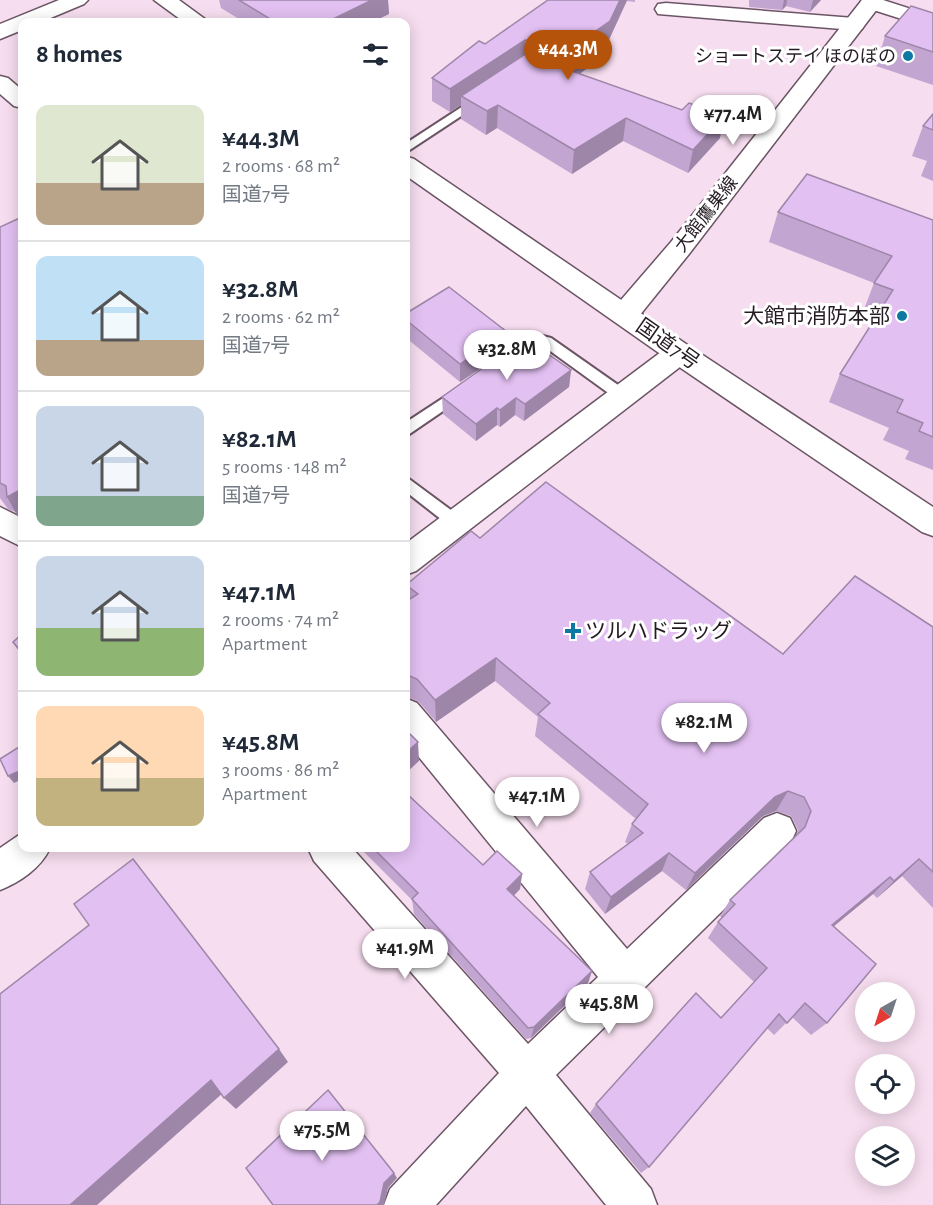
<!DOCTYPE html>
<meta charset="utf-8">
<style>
:root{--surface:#fff;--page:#f2f2f3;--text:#1f2937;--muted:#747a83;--line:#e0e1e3;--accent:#b45309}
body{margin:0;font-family:"Alegreya Sans","Noto Sans JP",sans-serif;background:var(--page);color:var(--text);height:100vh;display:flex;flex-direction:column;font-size:22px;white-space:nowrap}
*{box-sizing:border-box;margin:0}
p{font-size:20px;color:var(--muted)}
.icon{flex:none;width:33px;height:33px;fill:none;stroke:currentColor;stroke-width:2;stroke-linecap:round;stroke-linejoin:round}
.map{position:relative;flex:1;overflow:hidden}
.side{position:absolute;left:18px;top:18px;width:392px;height:834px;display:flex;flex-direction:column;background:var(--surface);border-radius:12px;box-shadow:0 3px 15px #0003}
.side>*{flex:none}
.needle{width:39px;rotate:219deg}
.controls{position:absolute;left:855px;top:982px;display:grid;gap:12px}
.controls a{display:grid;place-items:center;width:60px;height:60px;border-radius:50%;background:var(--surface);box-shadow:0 3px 15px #0003;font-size:30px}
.price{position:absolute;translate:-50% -51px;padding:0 14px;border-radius:21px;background:#fff;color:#222;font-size:20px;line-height:39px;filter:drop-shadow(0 2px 3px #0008)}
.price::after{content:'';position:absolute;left:50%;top:36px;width:18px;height:14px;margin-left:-9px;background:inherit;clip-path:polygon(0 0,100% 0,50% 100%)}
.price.on{background:var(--accent);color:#fff}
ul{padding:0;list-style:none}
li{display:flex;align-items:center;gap:18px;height:150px;padding:0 18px}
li+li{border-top:2px solid var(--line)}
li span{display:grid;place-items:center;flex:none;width:168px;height:120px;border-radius:12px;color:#555}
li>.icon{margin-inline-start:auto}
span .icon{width:72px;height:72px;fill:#fffc;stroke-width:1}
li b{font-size:26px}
h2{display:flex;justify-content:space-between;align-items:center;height:72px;padding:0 18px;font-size:26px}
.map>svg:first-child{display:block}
</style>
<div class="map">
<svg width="933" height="1205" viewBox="0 0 933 1205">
<rect width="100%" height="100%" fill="#f6ddef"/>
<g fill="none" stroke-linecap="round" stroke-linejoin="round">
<g stroke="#6b5565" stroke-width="4">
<g id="lane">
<path d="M 474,99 L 484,101 L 405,153 L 405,144 Z"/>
<path d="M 535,334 L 551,338 L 628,392 L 630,396 L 628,400 L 618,400 L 542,345 L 537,344 L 518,358 L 508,358 L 508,350 Z"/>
<path d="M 460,387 L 465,388 L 467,392 L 465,396 L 405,437 L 405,423 Z"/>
<path d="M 405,476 L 463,519 L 465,523 L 463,527 L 451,527 L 405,491 Z"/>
</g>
</g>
<g stroke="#6b5565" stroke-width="3">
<g id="street">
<path d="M 59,0 L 88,0 L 84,4 L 41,22 L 22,22 L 22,30 L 0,39 L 0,24 Z"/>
<path d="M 862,0 L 883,0 L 933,16 L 933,29 L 864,7 L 860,3 Z"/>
<path d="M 666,3 L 854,18 L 862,19 L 865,24 L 862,29 L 854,30 L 658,14 L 655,9 L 658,4 Z"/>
<path d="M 0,76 L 8,78 L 22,90 L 22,108 L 14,106 L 0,94 Z"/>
<path d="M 679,343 L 689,346 L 693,353 L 689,360 L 416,571 L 405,575 L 405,544 L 669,346 Z"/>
<path d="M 0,507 L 22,518 L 22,547 L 0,536 Z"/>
<path d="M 405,698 L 417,703 L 627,949 L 764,818 L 777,813 L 790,818 L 796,831 L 790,844 L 556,1075 L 651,1189 L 657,1205 L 606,1205 L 526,1106 L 436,1205 L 384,1205 L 390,1189 L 499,1073 L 314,861 L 308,848 L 352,848 L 528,1044 L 598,977 L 405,740 Z"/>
<path d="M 22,833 L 22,848 L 50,848 C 41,868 20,882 0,890 L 0,848 Z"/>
</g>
</g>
<g stroke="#6b5565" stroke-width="3">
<path id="secondary" d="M 862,0 L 884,0 L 689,254 L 635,321 L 625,323 L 615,321 L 611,314 L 615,307 L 671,242 Z"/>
</g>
<g stroke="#6b5565" stroke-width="3">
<g id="highway">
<path d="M 154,0 L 179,0 L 209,22 L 184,22 Z"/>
<path d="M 405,156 L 414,159 L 689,346 L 933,507 L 933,536 L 922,532 L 669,360 L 405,175 Z"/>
</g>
</g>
<use href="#lane" fill="#fff" fill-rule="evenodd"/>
<use href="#street" fill="#fff" fill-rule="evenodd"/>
<use href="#secondary" fill="#fff" fill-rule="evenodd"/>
<use href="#highway" fill="#fff" fill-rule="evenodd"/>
</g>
<g fill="#c2a5d0">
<path d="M 219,0 L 388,0 L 389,14 L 372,22 L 244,22 L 221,8 Z"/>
<path d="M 548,0 L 635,0 L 635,2 L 627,1 L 607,44 L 599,50 L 598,60 L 579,74 L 720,138 L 688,173 L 623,141 L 572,174 L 497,128 L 486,135 L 461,119 L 461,105 L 450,112 L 432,101 L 432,78 L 485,44 Z"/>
<path d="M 749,0 L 821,0 L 810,12 L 786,6 L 782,10 L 749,7 Z"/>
<path d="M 933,13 L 933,85 L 876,66 L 885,36 Z"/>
<path d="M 933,114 L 933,181 L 921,176 L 927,161 L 912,156 L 923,126 Z"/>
<path d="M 778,212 L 933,220 L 933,470 L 905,459 L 909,451 L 883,440 L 889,428 L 829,402 L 840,374 L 876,317 L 863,312 L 874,283 L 769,242 Z"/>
<path d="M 0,227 L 16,512 L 8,509 L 0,498 Z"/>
<path d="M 405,314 L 507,332 L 507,351 L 460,382 L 405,337 Z"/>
<path d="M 571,370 L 569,387 L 524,421 L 515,415 L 500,427 L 497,425 L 476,441 L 443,414 L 442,397 Z"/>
<path d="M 480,538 L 783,654 L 933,627 L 933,908 L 902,876 L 877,898 L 873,894 L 834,926 L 827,1023 L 811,1035 L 792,1017 L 774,1035 L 767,1028 L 649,1167 L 641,1173 L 590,1113 L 596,1104 L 721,1018 L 754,982 L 708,938 L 718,922 L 722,918 L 720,916 L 730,900 L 796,836 L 798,830 L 791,816 L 776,811 L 763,816 L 686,890 L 662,871 L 605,914 L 585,889 L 590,872 L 628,844 L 625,842 L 632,824 L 636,819 L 535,736 L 538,717 L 495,681 L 436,722 L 419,702 L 406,696 L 405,687 L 405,602 L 408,600 L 406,585 Z"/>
<path d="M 22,634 L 22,656 L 13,642 Z"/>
<path d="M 360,848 L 405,848 L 522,874 L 520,889 L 514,896 L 592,971 L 588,983 L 531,1038 L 526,1039 L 414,914 L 412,900 Z"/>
</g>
<g fill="#9e86a9">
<path d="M 372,0 L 388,0 L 389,14 L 372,22 L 327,22 Z"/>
<path d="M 620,0 L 627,0 L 607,44 L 599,50 L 598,60 L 577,76 L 566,69 L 572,58 Z"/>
<path d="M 784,0 L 787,0 L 786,6 L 782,10 Z"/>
<path d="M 813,0 L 821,0 L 810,12 Z"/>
<path d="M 525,40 L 524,63 L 461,96 L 461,105 L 450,112 L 450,89 Z"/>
<path d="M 498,105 L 497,128 L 486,135 L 487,111 Z"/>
<path d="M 725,115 L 720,138 L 688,173 L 693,150 Z"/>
<path d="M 626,118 L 623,141 L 572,174 L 574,150 Z"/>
<path d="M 507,332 L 507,351 L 460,382 L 460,364 Z"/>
<path d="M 571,370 L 569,387 L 524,421 L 525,404 Z"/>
<path d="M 516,398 L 515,415 L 500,427 L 500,410 Z"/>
<path d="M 497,408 L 497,425 L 476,441 L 476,424 Z"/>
<path d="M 22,489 L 22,524 L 7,497 Z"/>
<path d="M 496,658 L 495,681 L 436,722 L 435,700 Z"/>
<path d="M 418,742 L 419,761 L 405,774 L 405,754 Z"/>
<path d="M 22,770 L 22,779 L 14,783 L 8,776 Z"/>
<path d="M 788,791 L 776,811 L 763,816 L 686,890 L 695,873 L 775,797 Z"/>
<path d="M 669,853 L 662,871 L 605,914 L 611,897 Z"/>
<path d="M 919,859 L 902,876 L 877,898 L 894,881 Z"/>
<path d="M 522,874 L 520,889 L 505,904 L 507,889 Z"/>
<path d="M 890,877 L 873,894 L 817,940 L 832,925 Z"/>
<path d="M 592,971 L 588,983 L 531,1038 L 534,1027 Z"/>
<path d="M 279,1049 L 288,1062 L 236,1109 L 224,1098 Z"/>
<path d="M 211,1080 L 224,1092 L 97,1205 L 70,1205 Z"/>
<path d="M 394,1173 L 397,1178 L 388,1188 L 384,1205 L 377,1205 L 384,1183 Z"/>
</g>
<g fill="#e2c0f2" stroke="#9e86a9" stroke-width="1.5">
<path d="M 239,0 L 372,0 L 327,22 L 275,22 Z"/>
<path d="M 548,0 L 620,0 L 610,21 L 593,33 L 600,37 L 572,58 L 578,60 L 566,69 L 682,110 L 689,103 L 725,115 L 693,150 L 626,118 L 574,150 L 498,105 L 487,111 L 461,96 L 538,46 L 537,42 L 525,40 L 450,89 L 432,78 L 479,41 L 485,44 Z"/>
<path d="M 911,6 L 933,13 L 933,52 L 885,36 Z"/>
<path d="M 933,114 L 933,130 L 923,126 Z"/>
<path d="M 807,174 L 933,220 L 933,437 L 919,431 L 923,423 L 897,412 L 903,400 L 840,374 L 893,290 L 874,283 L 892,256 L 778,212 Z"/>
<path d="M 22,217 L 22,489 L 7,497 L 6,486 L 0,483 L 0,227 Z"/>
<path d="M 449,287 L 507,332 L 460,364 L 405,319 L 405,314 Z"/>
<path d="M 525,338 L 571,370 L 525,404 L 516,398 L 500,410 L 497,408 L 476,424 L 442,397 Z"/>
<path d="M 546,482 L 783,654 L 855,576 L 933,627 L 933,872 L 919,859 L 894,881 L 890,877 L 832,925 L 876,964 L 827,1023 L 805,1003 L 787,1023 L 779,1014 L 649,1167 L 596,1104 L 696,993 L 721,1018 L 767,968 L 718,922 L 735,904 L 730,900 L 805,827 L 811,811 L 804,797 L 788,791 L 775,797 L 695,873 L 669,853 L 611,897 L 590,872 L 643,833 L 632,824 L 648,804 L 538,714 L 550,703 L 496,658 L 435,700 L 417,679 L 405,674 L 405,672 L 409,669 L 405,663 L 405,602 L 418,594 L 406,585 L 471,531 L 480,538 Z"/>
<path d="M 22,634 L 22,653 L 13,642 Z"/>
<path d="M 405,729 L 418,742 L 405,754 Z"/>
<path d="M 22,745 L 22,770 L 8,776 L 0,759 Z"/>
<path d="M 405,792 L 483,865 L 497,851 L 522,874 L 507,889 L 592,971 L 534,1027 L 528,1028 L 412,899 L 418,893 L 373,848 L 405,848 Z"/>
<path d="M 133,859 L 279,1049 L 224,1098 L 211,1080 L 70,1205 L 0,1205 L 0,994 L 89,925 L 74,904 Z"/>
<path d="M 328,1090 L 394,1173 L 384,1183 L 380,1202 L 377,1205 L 273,1205 L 246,1168 Z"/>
</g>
<g fill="#0c79a3" stroke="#fff" stroke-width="2">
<circle cx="908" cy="56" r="6"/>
<circle cx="902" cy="316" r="6"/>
<path d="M570 622h6v6h6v6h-6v6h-6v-6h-6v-6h6z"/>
</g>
<g text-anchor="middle" stroke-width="6" stroke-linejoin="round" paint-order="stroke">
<g font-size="18" fill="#251c23" stroke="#fff" text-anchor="end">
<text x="896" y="62">ショートステイ ほのぼの</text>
</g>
<g font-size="18" fill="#251c23" stroke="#fff">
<text transform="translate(706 214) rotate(-52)" y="6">大館鷹巣線</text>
</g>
<g font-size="21" fill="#251c23" stroke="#fff" text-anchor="end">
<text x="890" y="323">大館市消防本部</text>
<text x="585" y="638" text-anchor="start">ツルハドラッグ</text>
</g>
<g font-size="21" fill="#251c23" stroke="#fff">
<text transform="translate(668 344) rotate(35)" y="7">国道7号</text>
</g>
</g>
</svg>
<div class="controls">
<a><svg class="needle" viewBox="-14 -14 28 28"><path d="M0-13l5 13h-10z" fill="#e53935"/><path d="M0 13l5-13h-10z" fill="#747a83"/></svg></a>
<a><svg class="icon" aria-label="locate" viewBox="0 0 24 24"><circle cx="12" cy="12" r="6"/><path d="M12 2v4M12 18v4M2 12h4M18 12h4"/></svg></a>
<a><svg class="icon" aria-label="layers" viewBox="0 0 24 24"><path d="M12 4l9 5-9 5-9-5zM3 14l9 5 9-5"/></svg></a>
</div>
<b class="price on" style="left:568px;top:81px">¥44.3M</b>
<b class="price" style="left:733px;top:146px">¥77.4M</b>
<b class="price" style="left:507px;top:381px">¥32.8M</b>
<b class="price" style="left:704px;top:754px">¥82.1M</b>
<b class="price" style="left:537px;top:828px">¥47.1M</b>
<b class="price" style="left:405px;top:980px">¥41.9M</b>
<b class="price" style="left:609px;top:1035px">¥45.8M</b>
<b class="price" style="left:322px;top:1162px">¥75.5M</b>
<section class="side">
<h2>8 homes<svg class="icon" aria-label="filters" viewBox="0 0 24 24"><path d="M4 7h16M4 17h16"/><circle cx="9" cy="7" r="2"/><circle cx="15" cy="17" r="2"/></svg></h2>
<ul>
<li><span style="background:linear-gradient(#dfe7d0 65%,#b9a48a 0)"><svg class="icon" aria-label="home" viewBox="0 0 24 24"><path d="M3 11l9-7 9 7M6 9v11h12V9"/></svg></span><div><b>¥44.3M</b><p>2 rooms · 68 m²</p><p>国道7号</p></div></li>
<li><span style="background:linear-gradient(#bfe0f5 70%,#b9a48a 0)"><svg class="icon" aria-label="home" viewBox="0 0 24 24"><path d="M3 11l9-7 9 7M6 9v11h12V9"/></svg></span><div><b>¥32.8M</b><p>2 rooms · 62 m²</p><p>国道7号</p></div></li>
<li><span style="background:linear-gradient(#c9d6e8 75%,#7fa58c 0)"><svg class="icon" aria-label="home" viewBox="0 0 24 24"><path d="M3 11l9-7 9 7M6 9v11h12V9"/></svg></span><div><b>¥82.1M</b><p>5 rooms · 148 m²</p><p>国道7号</p></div></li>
<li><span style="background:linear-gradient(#c9d6e8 60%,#8fb573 0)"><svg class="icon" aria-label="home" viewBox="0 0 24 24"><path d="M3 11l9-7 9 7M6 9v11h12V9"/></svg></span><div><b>¥47.1M</b><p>2 rooms · 74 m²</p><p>Apartment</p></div></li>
<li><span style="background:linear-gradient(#ffd9b3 60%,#c2b280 0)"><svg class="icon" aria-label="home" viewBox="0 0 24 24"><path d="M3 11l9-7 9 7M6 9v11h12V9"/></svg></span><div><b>¥45.8M</b><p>3 rooms · 86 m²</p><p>Apartment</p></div></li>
</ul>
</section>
</div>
